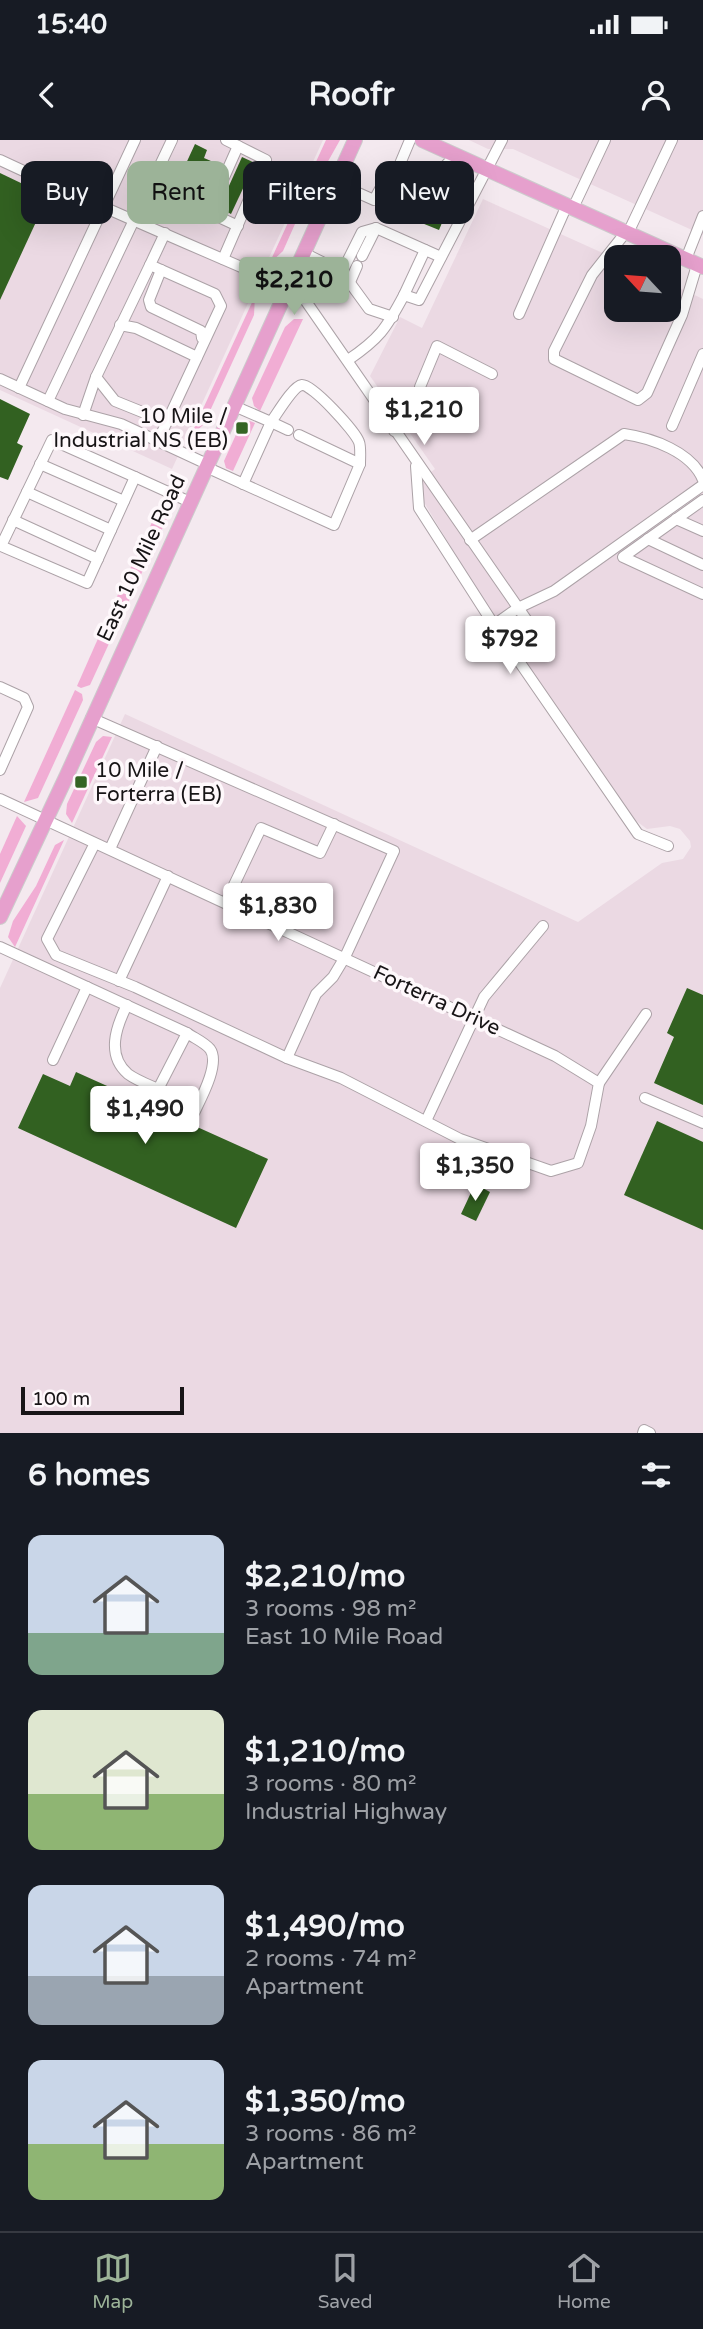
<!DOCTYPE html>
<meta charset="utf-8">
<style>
:root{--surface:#171b24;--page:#242831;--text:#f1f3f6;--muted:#9ea1a6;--line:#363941;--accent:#9cb398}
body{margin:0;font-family:"Varela Round",sans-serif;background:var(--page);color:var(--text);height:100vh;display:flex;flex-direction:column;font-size:26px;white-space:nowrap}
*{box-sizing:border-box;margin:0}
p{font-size:23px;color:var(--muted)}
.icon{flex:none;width:38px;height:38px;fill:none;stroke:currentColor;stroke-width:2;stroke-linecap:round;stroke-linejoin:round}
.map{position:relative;height:1293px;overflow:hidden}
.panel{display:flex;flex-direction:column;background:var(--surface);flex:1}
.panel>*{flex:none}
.guide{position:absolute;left:21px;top:21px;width:662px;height:63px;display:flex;gap:14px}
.needle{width:46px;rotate:296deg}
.tools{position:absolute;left:604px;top:105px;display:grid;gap:14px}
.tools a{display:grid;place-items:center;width:77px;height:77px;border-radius:14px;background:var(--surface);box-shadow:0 7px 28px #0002;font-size:35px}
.scale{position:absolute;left:21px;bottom:18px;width:163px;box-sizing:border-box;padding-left:7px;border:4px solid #171416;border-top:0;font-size:19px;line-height:24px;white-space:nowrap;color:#171416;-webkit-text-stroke:5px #fef8fb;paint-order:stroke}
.price{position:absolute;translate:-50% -60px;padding:0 16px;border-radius:7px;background:#fff;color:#222;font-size:23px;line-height:46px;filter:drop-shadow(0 2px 4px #0008)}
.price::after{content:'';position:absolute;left:50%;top:42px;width:21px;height:16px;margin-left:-10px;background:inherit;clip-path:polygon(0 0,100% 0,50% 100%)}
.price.active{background:var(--accent);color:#111}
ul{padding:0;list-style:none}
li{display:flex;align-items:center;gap:21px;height:175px;padding:0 28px}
li span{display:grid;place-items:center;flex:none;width:196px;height:140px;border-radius:14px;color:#555}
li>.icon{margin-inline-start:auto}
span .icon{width:84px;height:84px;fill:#fffc;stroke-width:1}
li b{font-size:30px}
h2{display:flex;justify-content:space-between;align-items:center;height:84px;padding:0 28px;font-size:30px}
.chip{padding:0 24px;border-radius:14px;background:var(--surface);box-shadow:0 7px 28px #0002;font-size:24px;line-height:63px}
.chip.active{background:var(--accent);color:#111}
.status{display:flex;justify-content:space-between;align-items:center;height:49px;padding:0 35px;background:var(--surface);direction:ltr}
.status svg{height:19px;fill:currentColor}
header{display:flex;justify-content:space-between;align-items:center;height:91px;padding:0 28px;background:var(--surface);font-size:32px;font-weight:800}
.tabs{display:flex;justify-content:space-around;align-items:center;height:98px;border-top:2px solid var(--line);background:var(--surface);font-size:19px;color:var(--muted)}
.tabs a{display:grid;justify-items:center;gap:4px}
.tabs .active{color:var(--accent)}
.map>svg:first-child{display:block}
</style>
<div class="status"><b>15:40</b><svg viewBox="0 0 49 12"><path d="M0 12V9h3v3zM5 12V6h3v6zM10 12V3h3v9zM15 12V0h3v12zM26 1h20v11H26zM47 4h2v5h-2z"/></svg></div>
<header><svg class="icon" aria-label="back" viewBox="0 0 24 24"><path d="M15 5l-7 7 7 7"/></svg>Roofr<svg class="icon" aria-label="person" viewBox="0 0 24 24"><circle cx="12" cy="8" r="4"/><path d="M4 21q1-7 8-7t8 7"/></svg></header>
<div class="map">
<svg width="703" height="1293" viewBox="0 0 703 1293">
<rect width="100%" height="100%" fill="#f4e9ef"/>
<g fill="#ebd9e3">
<path d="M 0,0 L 323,0 L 172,329 L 0,250 Z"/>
<path d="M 469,0 L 703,0 L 703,95 L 513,9 L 488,9 Z"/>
<path d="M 483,59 L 616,119 L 616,170 L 668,170 L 669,143 L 703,159 L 703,1293 L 0,1293 L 0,848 L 125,574 L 578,782 L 662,723 L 683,719 L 691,707 L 690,701 L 680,689 L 670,686 L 647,689 L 635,680 L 506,499 L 422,359 L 421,340 L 435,329 L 370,236 L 400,177 L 422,188 Z"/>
</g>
<g fill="#f1add4">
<path d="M 326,0 L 340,0 L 303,66 L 283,111 L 269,124 Z"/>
<path d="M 255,156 L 254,175 L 204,284 L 190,297 Z"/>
<path d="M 294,179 L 303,179 L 260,271 L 254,266 L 252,258 L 285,187 Z"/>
<path d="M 250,281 L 255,283 L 233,331 L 226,328 L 224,321 L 239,288 Z"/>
<path d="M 163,359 L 169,367 L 168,376 L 121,478 L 112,483 L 106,480 Z"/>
<path d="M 104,485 L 112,490 L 112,497 L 90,545 L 81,548 L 77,546 Z"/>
<path d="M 75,550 L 82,554 L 83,560 L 38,658 L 24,662 Z"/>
<path d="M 103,596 L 112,597 L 72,683 L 66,674 L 67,664 L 96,602 Z"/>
<path d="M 17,676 L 26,686 L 0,743 L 0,714 Z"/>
<path d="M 64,700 L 15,807 L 8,797 L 13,781 L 36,746 L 55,705 Z"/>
</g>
<g fill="#326121">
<path d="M 195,4 L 207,10 L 204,18 L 211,21 L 209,24 L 219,29 L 214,41 L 204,36 L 197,52 L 177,43 Z"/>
<path d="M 242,17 L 255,23 L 231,74 L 219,68 Z"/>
<path d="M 0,33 L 48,56 L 0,160 Z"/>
<path d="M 395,39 L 449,66 L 439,90 L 380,66 Z"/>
<path d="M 0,259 L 30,274 L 17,303 L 23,306 L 8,340 L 0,337 Z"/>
<path d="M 687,848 L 703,855 L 703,965 L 654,943 L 674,897 L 667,893 Z"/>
<path d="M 76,932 L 145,963 L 149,968 L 155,968 L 268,1019 L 236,1088 L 18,988 L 43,934 L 70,946 Z"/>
<path d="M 657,981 L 703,1002 L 703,1090 L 624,1055 Z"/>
<path d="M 475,1044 L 490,1052 L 476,1081 L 461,1074 Z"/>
</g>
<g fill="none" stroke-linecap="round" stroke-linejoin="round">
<g stroke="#aca2a7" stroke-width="12">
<g id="minor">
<path d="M 0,20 C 98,66 197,108 297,151 L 303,157 L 537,495"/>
<path d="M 397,31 L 410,0"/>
<path d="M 336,43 L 374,60 L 390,31 L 395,30 L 427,44 L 456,15"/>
<path d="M 573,68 L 605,0"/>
<path d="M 238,86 L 210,73 L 210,69 L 238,6"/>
<path d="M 626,92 L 592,135 L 554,211 L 554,219 L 638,260 L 647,253 L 682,175 L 697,125"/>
<path d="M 628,93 L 672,0"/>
<path d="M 304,113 L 342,132 L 369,169 L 393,177"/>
<path d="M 362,116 L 376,88"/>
<path d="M 223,119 L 266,20 L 226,0"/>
<path d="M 686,119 L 703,76"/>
<path d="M 161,130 L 149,160 L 151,167 L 201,191 L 202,198"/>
<path d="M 342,132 L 362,92 L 376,88 L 441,117"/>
<path d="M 350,142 L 357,126"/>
<path d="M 404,155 L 425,110"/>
<path d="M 519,174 L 567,65"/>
<path d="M 120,185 L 136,188 L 197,217"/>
<path d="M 348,220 C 379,199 386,189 404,155 L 419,160 L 502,0"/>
<path d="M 96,237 L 115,261 L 167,282"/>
<path d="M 0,239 L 65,269 L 121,284 L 207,324"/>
<path d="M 19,248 L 135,0"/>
<path d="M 48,261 L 172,0"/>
<path d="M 234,266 L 271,282 C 277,274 293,246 302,245 C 312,244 355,291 359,302 C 361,307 360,317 360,324"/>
<path d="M 83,275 L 96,237 L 150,125"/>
<path d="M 672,286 L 703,214"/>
<path d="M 394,291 L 409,280 L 422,264 L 420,247 L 437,206 L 492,234"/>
<path d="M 52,300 L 135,337 L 87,443 L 1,406 Z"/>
<path d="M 158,301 L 221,166 L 215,154 L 150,125 L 165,93"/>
<path d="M 40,324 L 124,361"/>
<path d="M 416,326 L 419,368 L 494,485 L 638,694 L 668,706"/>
<path d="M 206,327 L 334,385 L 360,324 L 299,295"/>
<path d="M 135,337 L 190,362"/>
<path d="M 243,344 L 271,282 L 288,290"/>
<path d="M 27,352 L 111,390"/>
<path d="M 703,360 L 623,417 L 703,454"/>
<path d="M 676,379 L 703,391"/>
<path d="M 13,380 L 98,419"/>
<path d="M 648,399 L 703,425"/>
<path d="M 470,400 L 624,294 C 652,298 692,312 703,340"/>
<path d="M 494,485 L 518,468 L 554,451 L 703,345"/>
<path d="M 0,547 L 24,558 L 28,567 L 0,630"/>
<path d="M 91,578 L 394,711 L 345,817 L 333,837 L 316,854 L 287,918"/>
<path d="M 0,659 L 555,916 L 599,943 L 591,986 L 578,1023 L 551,1031 L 460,999 L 341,938 L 287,918 L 135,847 L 56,815 L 47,799 L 95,703"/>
<path d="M 110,709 L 157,606"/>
<path d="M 226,762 L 261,688 L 320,713 L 334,684"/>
<path d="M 0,807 L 187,893 C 194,898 204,902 210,909 C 221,924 199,962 192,977"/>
<path d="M 119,841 L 168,736"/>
<path d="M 127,865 C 116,887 106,915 128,934 C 136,940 149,945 158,949"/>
<path d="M 53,920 L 87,847"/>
<path d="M 599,943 L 646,874"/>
<path d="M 645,958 L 703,983"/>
<path d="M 152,961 L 187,893"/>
<path d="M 426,981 L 484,857 L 543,786"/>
<path d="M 643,1293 L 644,1290 L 650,1293"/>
</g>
</g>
<g stroke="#cccbcc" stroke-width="16">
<g id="major">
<path d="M 422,0 L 703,127"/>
<path d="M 0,777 L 67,635 L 355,0"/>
</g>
</g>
<use href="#minor" stroke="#fff" stroke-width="10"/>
<use href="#major" stroke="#e6a0cd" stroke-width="14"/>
</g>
<g fill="#346424" stroke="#fef8fb" stroke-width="2.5">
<rect x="235" y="281" width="14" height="14" rx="3.5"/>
<rect x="74" y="635" width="14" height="14" rx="3.5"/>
</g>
<g text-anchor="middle" stroke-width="7" stroke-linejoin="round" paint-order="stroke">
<g font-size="21" fill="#171416" stroke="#fef8fb" text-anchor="end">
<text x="228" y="283">10 Mile /<tspan x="228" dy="24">Industrial NS (EB)</tspan></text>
<text x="95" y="637" text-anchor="start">10 Mile /<tspan x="95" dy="24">Forterra (EB)</tspan></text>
</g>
<g font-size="21" fill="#171416" stroke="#fef8fb">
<text transform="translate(141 418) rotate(-65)" y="7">East 10 Mile Road</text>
<text transform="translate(437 860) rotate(25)" y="7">Forterra Drive</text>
</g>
</g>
</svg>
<div class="tools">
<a><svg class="needle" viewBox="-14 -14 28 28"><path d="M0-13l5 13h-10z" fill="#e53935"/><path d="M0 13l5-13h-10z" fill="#9ea1a6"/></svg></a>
</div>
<div class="scale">100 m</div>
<b class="price active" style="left:294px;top:177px">$2,210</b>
<b class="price" style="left:424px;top:307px">$1,210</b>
<b class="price" style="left:510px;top:536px">$792</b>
<b class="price" style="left:278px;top:803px">$1,830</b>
<b class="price" style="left:145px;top:1006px">$1,490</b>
<b class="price" style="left:475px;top:1063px">$1,350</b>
<div class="guide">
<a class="chip">Buy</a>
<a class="chip active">Rent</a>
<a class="chip">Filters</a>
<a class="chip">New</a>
</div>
</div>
<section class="panel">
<h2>6 homes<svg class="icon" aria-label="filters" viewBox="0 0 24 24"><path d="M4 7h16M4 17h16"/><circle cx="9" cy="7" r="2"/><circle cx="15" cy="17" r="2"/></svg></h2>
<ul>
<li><span style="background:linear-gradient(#c9d6e8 70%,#7fa58c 0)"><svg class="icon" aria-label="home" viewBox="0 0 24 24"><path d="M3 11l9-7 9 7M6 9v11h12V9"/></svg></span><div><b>$2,210/mo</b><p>3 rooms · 98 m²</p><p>East 10 Mile Road</p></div></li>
<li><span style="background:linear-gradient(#dfe7d0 60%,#8fb573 0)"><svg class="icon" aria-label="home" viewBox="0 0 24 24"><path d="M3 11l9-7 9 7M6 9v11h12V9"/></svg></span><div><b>$1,210/mo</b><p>3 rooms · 80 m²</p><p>Industrial Highway</p></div></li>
<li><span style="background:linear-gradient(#c9d6e8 65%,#9aa5b1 0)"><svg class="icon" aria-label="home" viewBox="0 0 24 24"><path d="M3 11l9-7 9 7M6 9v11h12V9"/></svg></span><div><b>$1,490/mo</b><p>2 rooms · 74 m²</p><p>Apartment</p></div></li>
<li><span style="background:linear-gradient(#c9d6e8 60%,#8fb573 0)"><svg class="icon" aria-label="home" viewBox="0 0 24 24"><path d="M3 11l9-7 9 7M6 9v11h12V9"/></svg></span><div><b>$1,350/mo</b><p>3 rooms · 86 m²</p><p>Apartment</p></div></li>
</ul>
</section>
<nav class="tabs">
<a class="active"><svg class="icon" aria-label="map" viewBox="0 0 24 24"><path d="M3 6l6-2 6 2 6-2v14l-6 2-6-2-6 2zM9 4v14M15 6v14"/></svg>Map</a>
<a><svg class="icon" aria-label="saved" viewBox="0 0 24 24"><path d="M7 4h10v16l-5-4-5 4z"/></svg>Saved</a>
<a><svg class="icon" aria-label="home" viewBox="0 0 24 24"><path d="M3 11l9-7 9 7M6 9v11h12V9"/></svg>Home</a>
</nav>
